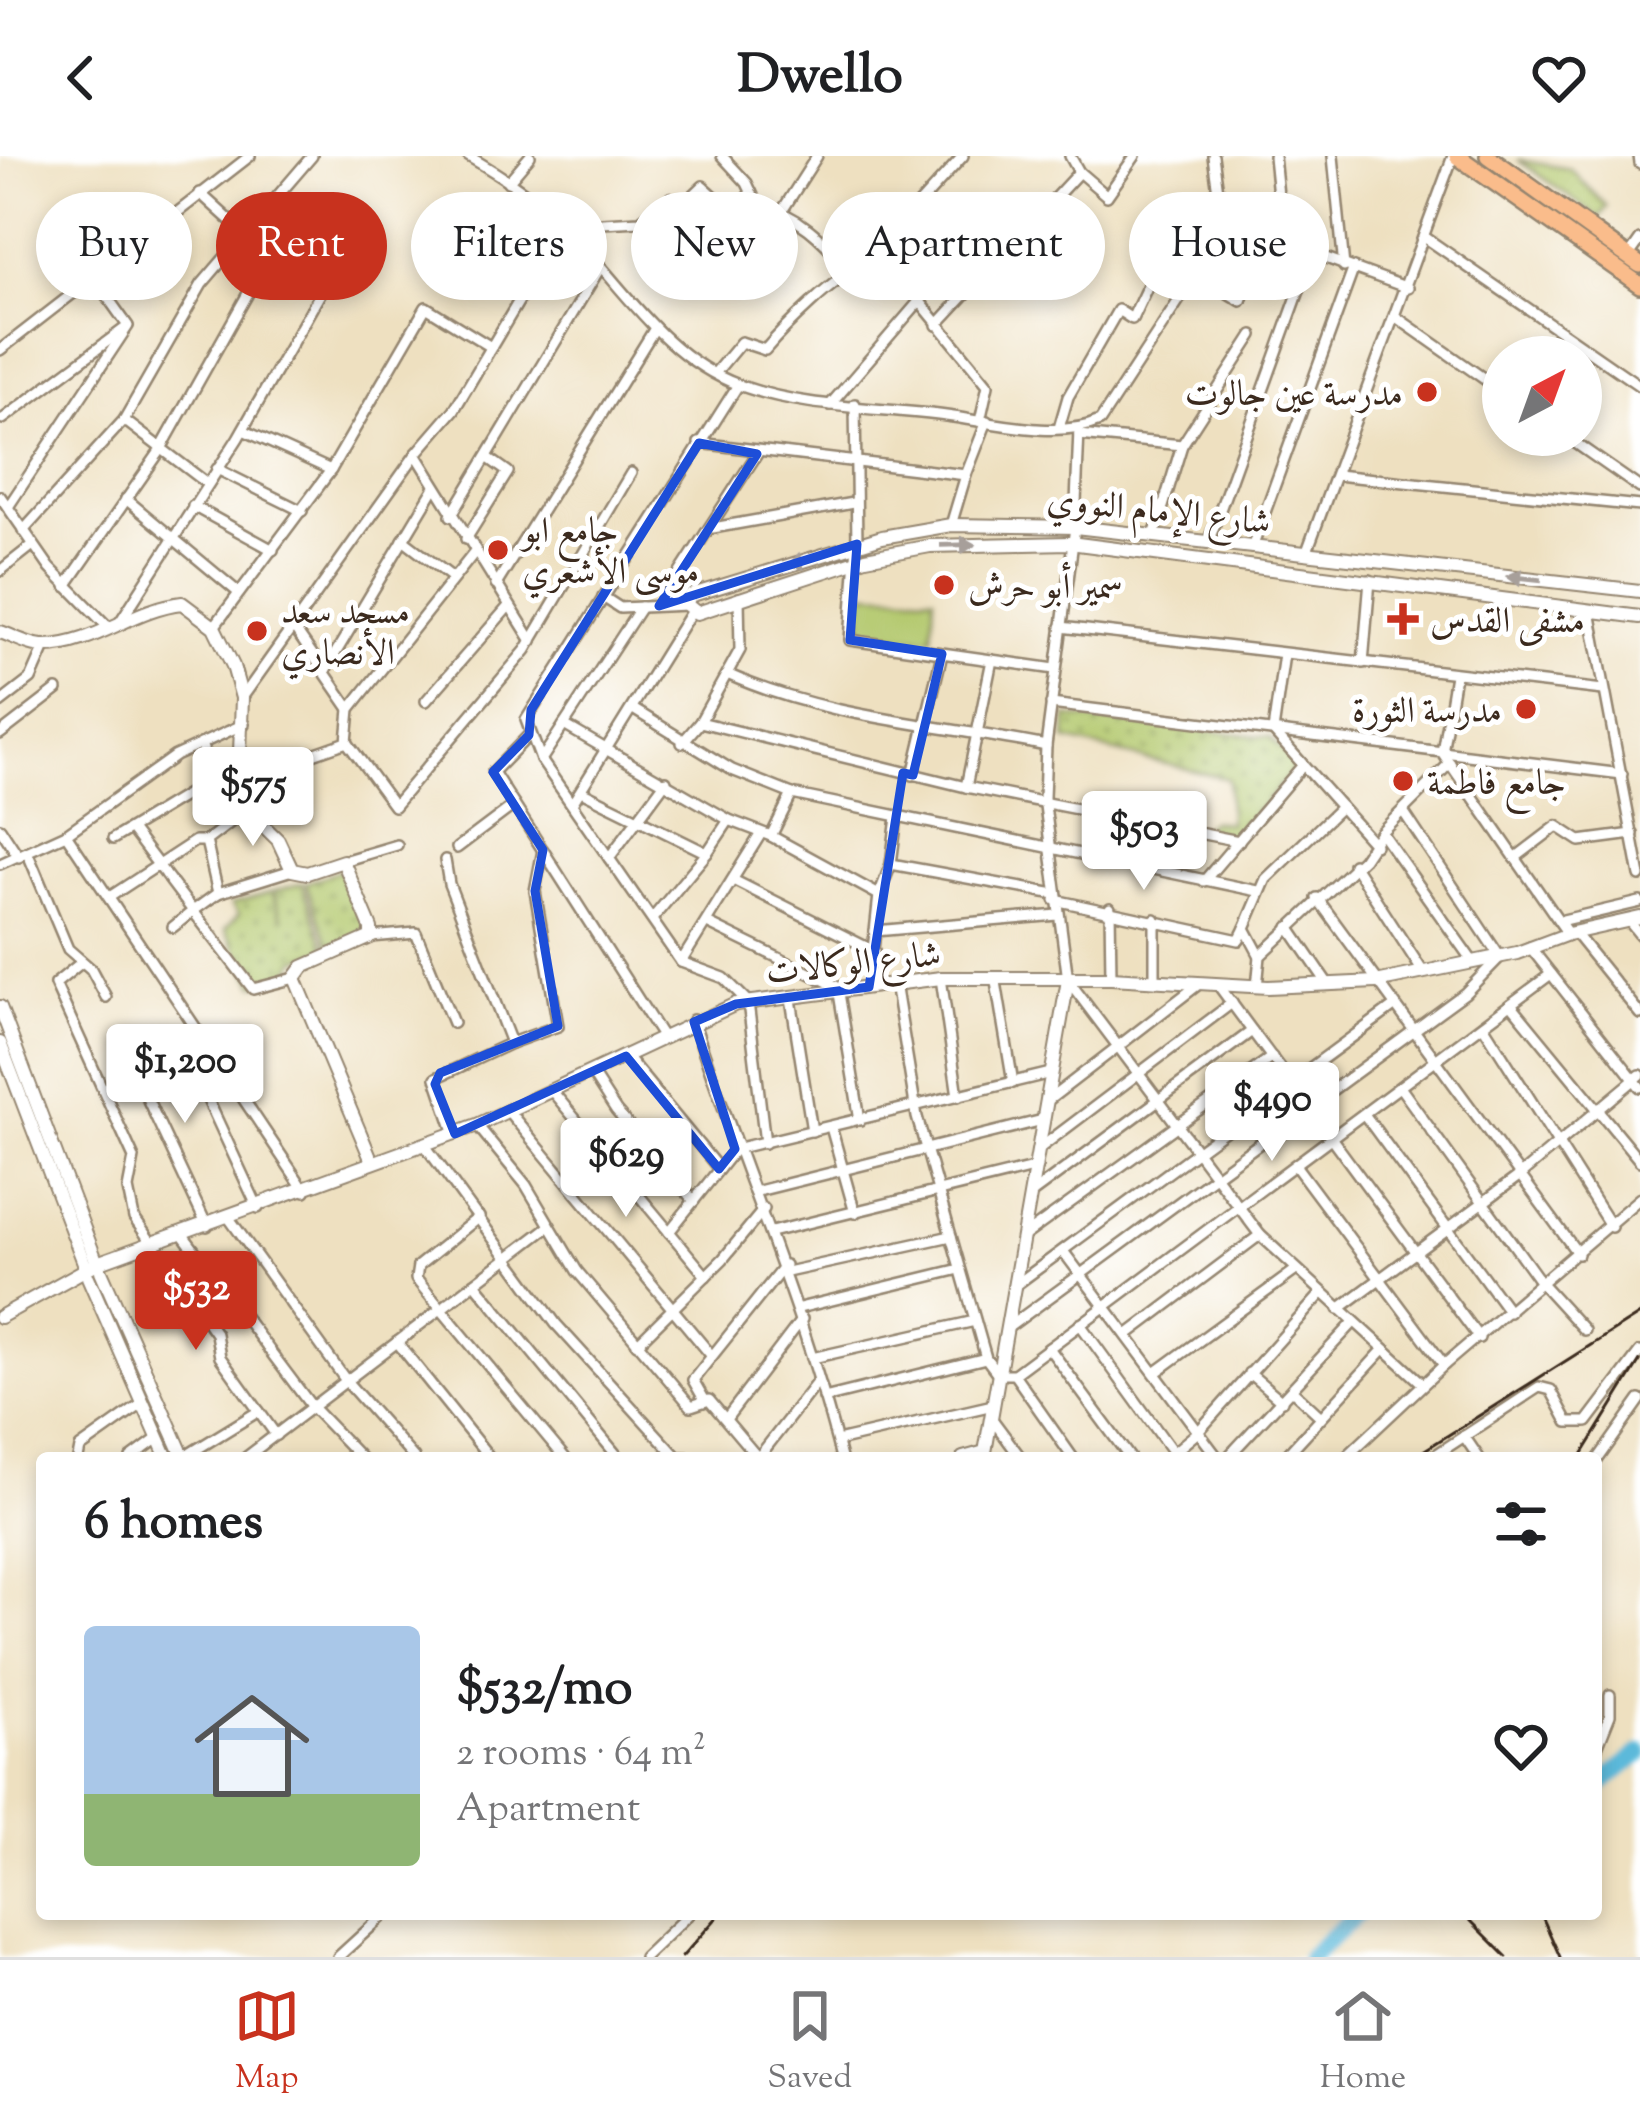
<!DOCTYPE html>
<meta charset="utf-8">
<style>
:root{--surface:#fff;--page:#f2f2f2;--text:#202124;--muted:#757577;--line:#e0e0e0;--accent:#c8321e}
body{margin:0;font-family:"Sorts Mill Goudy",Amiri,serif;background:var(--page);color:var(--text);height:100vh;display:flex;flex-direction:column;font-size:45px;white-space:nowrap}
*{box-sizing:border-box;margin:0}
p{font-size:39px;color:var(--muted)}
.icon{flex:none;width:66px;height:66px;fill:none;stroke:currentColor;stroke-width:2;stroke-linecap:round;stroke-linejoin:round}
.map{position:relative;flex:1;overflow:hidden}
.details{position:absolute;left:36px;top:1296px;width:1566px;height:468px;display:flex;flex-direction:column;background:var(--surface);border-radius:12px;box-shadow:0 6px 18px #0003}
.details>*{flex:none}
.top-card{position:absolute;left:36px;top:36px;width:1569px;height:108px;display:flex;gap:24px}
.needle{width:78px;rotate:41deg}
.controls{position:absolute;left:1482px;top:180px;display:grid;gap:24px}
.controls a{display:grid;place-items:center;width:120px;height:120px;border-radius:50%;background:var(--surface);box-shadow:0 6px 18px #0003;font-size:60px}
.price{position:absolute;translate:-50% -102px;padding:0 27px;border-radius:12px;background:#fff;color:#222;font-size:39px;line-height:78px;filter:drop-shadow(0 3px 6px #0008)}
.price::after{content:'';position:absolute;left:50%;top:72px;width:36px;height:27px;margin-left:-18px;background:inherit;clip-path:polygon(0 0,100% 0,50% 100%)}
.price.on{background:var(--accent);color:#fff}
ul{padding:0;list-style:none}
li{display:flex;align-items:center;gap:36px;height:300px;padding:0 48px}
li span{display:grid;place-items:center;flex:none;width:336px;height:240px;border-radius:12px;color:#555}
li>.icon{margin-inline-start:auto}
span .icon{width:144px;height:144px;fill:#fffc;stroke-width:1}
li b{font-size:51px}
h2{display:flex;justify-content:space-between;align-items:center;height:144px;padding:0 48px;font-size:51px}
.pill{padding:0 42px;border-radius:54px;background:var(--surface);box-shadow:0 6px 18px #0003;font-size:42px;line-height:108px}
.pill.on{background:var(--accent);color:#fff}
header{display:flex;justify-content:space-between;align-items:center;height:156px;padding:0 48px;background:var(--surface);font-size:54px;font-weight:700}
.tabs{display:flex;justify-content:space-around;align-items:center;height:168px;border-top:3px solid var(--line);background:var(--surface);font-size:33px;color:var(--muted)}
.tabs a{display:grid;justify-items:center;gap:6px}
.tabs .on{color:var(--accent)}
.map>svg:first-child{display:block}
</style>
<header><svg class="icon" aria-label="back" viewBox="0 0 24 24"><path d="M15 5l-7 7 7 7"/></svg>Dwello<svg class="icon" aria-label="heart" viewBox="0 0 24 24"><path d="M12 20l-8-8c-3-5 5-10 8-4 3-6 11-1 8 4z"/></svg></header>
<div class="map">
<svg width="1640" height="1801" viewBox="0 0 1640 1801">
<defs>
<pattern id="grass-tufts" width="24" height="20" patternUnits="userSpaceOnUse" patternTransform="scale(3)"><rect width="24" height="20" fill="#b2c86c"/><path d="M3 7l-1-3M5 7V3M7 7l1-3M15 17l-1-3M17 17v-4M19 17l1-3" fill="none" stroke="#92a358"/></pattern>
<pattern id="park-dots" width="8" height="8" patternUnits="userSpaceOnUse" patternTransform="scale(3)"><rect width="8" height="8" fill="#b2c86c"/><path d="M2 2h.1M6 6h.1" fill="none" stroke="#92a358" stroke-width="1.8" stroke-linecap="round"/></pattern>
</defs>
<rect width="100%" height="100%" fill="#fff"/>
<filter id="ink" filterUnits="userSpaceOnUse"><feTurbulence type="fractalNoise" baseFrequency=".00833" numOctaves="2"/><feDisplacementMap in="SourceGraphic" scale="24" xChannelSelector="R" yChannelSelector="G"/><feConvolveMatrix kernelMatrix="1 2 1 2 8 2 1 2 1" color-interpolation-filters="sRGB"/></filter>
<filter id="wash" filterUnits="userSpaceOnUse"><feTurbulence type="fractalNoise" baseFrequency=".004" numOctaves="4" result="noise"/><feDisplacementMap in="SourceGraphic" scale="48" xChannelSelector="R" yChannelSelector="G"/><feGaussianBlur stdDeviation="2.7" result="paint"/><feColorMatrix in="noise" values="0 0 0 0 0 0 0 0 0 0 0 0 0 0 0 0 0 1.4 0 .05"/><feComposite in="paint" operator="in"/></filter>
<g filter="url(#wash)">
<rect width="100%" height="100%" fill="#eee0c0"/>
<path fill="url(#grass-tufts)" stroke="#767945" stroke-width="3" d="M 1518,4 L 1570,13 L 1607,51 L 1599,62 Z"/>
<g fill="url(#park-dots)" stroke="#767945" stroke-width="3">
<path d="M 1067,561 L 1270,581 L 1297,610 L 1236,681 L 1202,672 L 1211,665 L 1229,667 L 1228,623 L 1066,584 Z"/>
<path d="M 341,714 L 367,772 L 330,792 L 306,727 Z"/>
<path d="M 302,727 L 326,793 L 296,804 L 287,821 L 255,829 L 225,773 L 239,758 L 231,748 L 272,736 L 282,763 L 274,735 Z"/>
</g>
<path fill="#b2c86c" stroke="#767945" stroke-width="3" d="M 863,437 L 934,440 L 932,482 L 861,478 Z"/>
<g fill="none" stroke-linecap="round" stroke-linejoin="round">
<g stroke="#5bb9da" stroke-width="18">
<path d="M 1596,1632 L 1640,1597"/>
<path d="M 1309,1801 L 1357,1758"/>
</g>
</g>
</g>
<g filter="url(#ink)">
<g fill="none" stroke-linecap="round" stroke-linejoin="round">
<g stroke="#94856f" stroke-width="14">
<g id="minor">
<path d="M 468,0 C 501,19 537,43 564,70 C 619,124 662,201 739,229 C 803,253 879,251 946,260 C 992,266 1057,284 1100,265 L 1196,118 L 1222,64 L 1185,50 L 1132,163 L 1118,154 L 1068,241 L 1059,272"/>
<path d="M 722,0 L 747,27 L 757,48 C 797,57 824,84 850,115"/>
<path d="M 1070,0 L 1079,16 L 1107,40 L 1135,0"/>
<path d="M 1213,0 L 1222,64 L 1408,132"/>
<path d="M 1274,0 L 1283,89"/>
<path d="M 1333,0 L 1344,111"/>
<path d="M 1639,0 L 1640,8"/>
<path d="M 508,26 L 530,0"/>
<path d="M 782,55 L 817,0"/>
<path d="M 1426,82 L 1640,230"/>
<path d="M 581,90 L 602,67 L 640,65 L 670,42 L 682,50 L 703,30 L 734,58 L 751,36"/>
<path d="M 878,94 L 988,229 L 980,265"/>
<path d="M 1628,101 L 1640,84"/>
<path d="M 1196,118 L 1241,145 L 1265,81"/>
<path d="M 1396,161 L 1503,236"/>
<path d="M 937,169 L 1079,16"/>
<path d="M 0,194 L 250,0"/>
<path d="M 716,216 L 741,186 L 765,194 C 781,175 838,117 861,112 L 963,0"/>
<path d="M 738,229 L 526,564 L 541,604 L 681,806 L 724,822 L 748,846 L 765,987"/>
<path d="M 855,248 L 857,388 L 850,484 L 1055,513"/>
<path d="M 830,249 L 989,64 L 975,53"/>
<path d="M 3,263 L 124,173"/>
<path d="M 124,264 L 208,328"/>
<path d="M 243,274 L 331,314"/>
<path d="M 1079,274 L 1075,371 L 1046,590 L 1044,642 L 1068,824 L 1260,1079 L 1423,1228"/>
<path d="M 1079,279 L 1182,289"/>
<path d="M 1564,279 L 1640,332"/>
<path d="M 699,287 L 966,319 L 987,265"/>
<path d="M 217,313 L 302,355"/>
<path d="M 1336,319 L 1640,350"/>
<path d="M 0,340 L 50,412 L 109,472"/>
<path d="M 126,343 L 239,437"/>
<path d="M 193,350 L 273,394"/>
<path d="M 8,351 L 128,170 L 93,121"/>
<path d="M 451,360 L 600,112"/>
<path d="M 951,369 L 966,319"/>
<path d="M 713,372 L 853,347"/>
<path d="M 23,375 L 124,264 L 202,128 L 312,0"/>
<path d="M 1154,380 L 1182,289 L 1253,179"/>
<path d="M 466,383 L 508,316 L 487,301"/>
<path d="M 403,384 L 453,422"/>
<path d="M 1208,387 L 1312,99"/>
<path d="M 1252,392 L 1353,114"/>
<path d="M 1306,398 L 1453,0"/>
<path d="M 0,415 L 33,389"/>
<path d="M 496,429 L 655,172"/>
<path d="M 66,430 L 158,298 L 269,100 L 200,37"/>
<path d="M 603,441 L 620,452 L 687,449"/>
<path d="M 659,449 L 757,298"/>
<path d="M 1590,455 L 1640,720"/>
<path d="M 120,466 L 238,282 L 337,108 L 260,64"/>
<path d="M 214,471 L 331,314 L 426,151 L 491,191"/>
<path d="M 1061,471 L 1603,534"/>
<path d="M 294,472 L 350,553"/>
<path d="M 532,485 L 416,298 L 454,254 L 564,69"/>
<path d="M 1284,498 L 1273,575 L 1375,689"/>
<path d="M 1363,507 L 1370,424"/>
<path d="M 326,513 L 435,331"/>
<path d="M 727,518 C 827,563 939,568 1046,590"/>
<path d="M 1455,519 L 1442,596 L 1568,778"/>
<path d="M 242,542 L 416,298"/>
<path d="M 426,545 L 508,451"/>
<path d="M 0,547 L 31,523 L 45,491"/>
<path d="M 1051,548 L 1622,618"/>
<path d="M 633,553 L 732,614 L 792,638 L 1258,735"/>
<path d="M 700,566 L 966,631 L 1239,685"/>
<path d="M 564,569 L 729,664 L 771,680 L 879,739"/>
<path d="M 0,578 L 57,534"/>
<path d="M 529,579 L 493,616 L 663,882"/>
<path d="M 347,586 L 394,650 L 526,494 L 631,317"/>
<path d="M 682,587 L 700,566 L 740,494 L 739,442"/>
<path d="M 201,588 L 214,622"/>
<path d="M 541,604 L 641,451"/>
<path d="M 913,619 L 942,498"/>
<path d="M 239,624 L 347,586 L 350,553 L 474,397"/>
<path d="M 966,631 L 992,504"/>
<path d="M 581,635 L 707,697 L 652,763"/>
<path d="M 572,648 L 691,456"/>
<path d="M 0,672 L 19,701"/>
<path d="M 131,673 L 193,755 L 218,737 L 292,714"/>
<path d="M 1381,676 L 1473,806"/>
<path d="M 66,678 L 305,1035"/>
<path d="M 771,680 L 792,638"/>
<path d="M 113,683 L 214,622 L 240,616"/>
<path d="M 457,692 L 514,649"/>
<path d="M 707,697 L 729,664"/>
<path d="M 28,698 L 68,793 L 91,813 L 106,841"/>
<path d="M 609,702 L 666,625"/>
<path d="M 1515,702 L 1557,670 L 1580,685 L 1633,678"/>
<path d="M 445,704 L 449,728 L 511,887 L 436,922 L 455,978"/>
<path d="M 343,705 L 397,689"/>
<path d="M 0,708 L 66,678 L 175,600 L 244,568"/>
<path d="M 891,708 L 1055,738"/>
<path d="M 1353,708 L 1423,816"/>
<path d="M 733,724 L 874,795"/>
<path d="M 1204,725 L 1303,609"/>
<path d="M 218,737 L 206,685 L 247,654"/>
<path d="M 111,740 L 195,685 L 206,685"/>
<path d="M 1317,742 L 1578,1098"/>
<path d="M 1055,744 L 1239,784 L 1245,772"/>
<path d="M 1110,752 L 1111,822"/>
<path d="M 1628,764 L 1640,779"/>
<path d="M 1559,765 L 1640,746"/>
<path d="M 707,767 L 838,831 L 860,964"/>
<path d="M 173,771 L 193,755 L 253,833 L 295,822"/>
<path d="M 1289,771 L 1328,828"/>
<path d="M 875,775 L 1058,759"/>
<path d="M 1574,776 L 1640,858"/>
<path d="M 371,781 L 416,777 L 453,867"/>
<path d="M 1530,791 L 1640,931"/>
<path d="M 1260,800 L 1245,772 L 1266,723 L 1341,651"/>
<path d="M 82,806 L 55,828 L 134,1002 L 128,1033 L 134,1062 L 216,1178 L 220,1201 L 276,1279"/>
<path d="M 681,806 L 760,679"/>
<path d="M 941,822 L 958,940"/>
<path d="M 1155,825 L 1155,763"/>
<path d="M 996,826 L 1013,927"/>
<path d="M 895,827 L 917,961 L 986,1202 L 998,1218 L 1014,1218 L 1551,818"/>
<path d="M 1219,830 L 1479,1182"/>
<path d="M 869,831 L 879,739 L 891,708 L 897,661"/>
<path d="M 1257,831 L 1260,800 L 1363,703 L 1381,676 L 1450,607"/>
<path d="M 791,843 L 812,975"/>
<path d="M 1511,848 L 1640,1005"/>
<path d="M 693,864 C 741,1011 803,1151 841,1302"/>
<path d="M 1483,869 L 1611,1071"/>
<path d="M 201,879 L 139,925 L 207,1070"/>
<path d="M 511,887 L 558,870 L 535,735 L 543,694"/>
<path d="M 626,900 L 719,1013"/>
<path d="M 591,916 L 616,955 L 694,1045"/>
<path d="M 234,926 L 208,944 L 258,1052"/>
<path d="M 1400,931 L 1542,1128 L 1584,1174"/>
<path d="M 552,935 L 706,1120"/>
<path d="M 1046,946 L 1199,828"/>
<path d="M 509,956 L 711,1199"/>
<path d="M 1364,958 L 1509,1156"/>
<path d="M 477,969 L 526,1029 L 577,1115 L 691,1250 L 709,1244 L 758,1302"/>
<path d="M 831,971 L 855,1057"/>
<path d="M 424,988 L 556,1168 L 677,1301 L 698,1302"/>
<path d="M 1040,992 L 1232,847"/>
<path d="M 1295,1009 L 1444,1209"/>
<path d="M 754,1036 L 1043,964"/>
<path d="M 1031,1038 L 1252,875"/>
<path d="M 479,1061 L 418,1110 L 416,1123 L 565,1302"/>
<path d="M 229,1062 L 347,1226 L 414,1302"/>
<path d="M 669,1076 L 735,993 L 1051,917"/>
<path d="M 771,1076 L 1037,1011"/>
<path d="M 183,1079 L 312,1251 L 361,1302"/>
<path d="M 1024,1080 L 1272,901"/>
<path d="M 1063,1095 L 1218,1302"/>
<path d="M 787,1116 L 951,1080"/>
<path d="M 475,1127 L 619,1302"/>
<path d="M 1013,1131 L 1393,851"/>
<path d="M 799,1152 L 960,1113"/>
<path d="M 1339,1153 L 1519,1020 L 1640,919"/>
<path d="M 1080,1168 L 1177,1302"/>
<path d="M 1006,1173 L 1465,837 L 1500,801 L 1403,655"/>
<path d="M 1127,1179 L 1260,1079"/>
<path d="M 397,1186 L 490,1302"/>
<path d="M 637,1188 L 723,1103 L 764,1053"/>
<path d="M 1049,1192 L 1130,1302"/>
<path d="M 812,1202 L 975,1165"/>
<path d="M 1155,1217 L 1296,1114"/>
<path d="M 1249,1217 L 1282,1245"/>
<path d="M 1014,1218 L 1073,1302"/>
<path d="M 1292,1234 L 1321,1261"/>
<path d="M 824,1242 L 986,1202"/>
<path d="M 705,1245 L 693,1224 L 785,1109"/>
<path d="M 726,1263 L 802,1163"/>
<path d="M 992,1263 L 1021,1302"/>
<path d="M 1464,1280 L 1479,1302"/>
<path d="M 837,1285 L 993,1249"/>
<path d="M 184,1301 L 259,1255"/>
<path d="M 78,1302 L 80,1292 L 142,1248"/>
<path d="M 131,1302 L 158,1282"/>
<path d="M 245,1302 L 547,1072"/>
<path d="M 758,1302 L 818,1225"/>
<path d="M 1167,1302 L 1198,1276 L 1321,1138"/>
<path d="M 1227,1302 L 1354,1166"/>
<path d="M 1284,1302 L 1384,1193"/>
<path d="M 1345,1302 L 1444,1209 L 1640,1042"/>
<path d="M 1431,1302 L 1539,1231 L 1551,1234 L 1568,1266 L 1587,1266 L 1640,1196"/>
<path d="M 1596,1306 L 1640,1244"/>
<path d="M 1596,1594 L 1610,1559 L 1610,1539"/>
<path d="M 338,1801 L 385,1758"/>
<path d="M 644,1801 L 689,1758"/>
</g>
</g>
<g stroke="#94856f" stroke-width="16">
<g id="tertiary">
<path d="M 1640,435 L 1075,371 L 951,369 L 882,381 L 689,440 L 687,449 L 697,457 L 866,402 L 930,390 L 1070,387 L 1640,461"/>
<path d="M 0,476 C 13,480 32,491 46,490 C 94,489 135,452 182,447 L 214,471 L 233,510 L 242,542 L 239,624 L 247,654 L 278,684 L 292,714 L 307,717 L 343,705 L 371,772 L 371,781 L 303,811 L 295,822 L 371,1003"/>
<path d="M 0,851 L 97,1107"/>
<path d="M 0,887 L 86,1112"/>
<path d="M 101,1115 L 184,1302"/>
<path d="M 88,1121 L 167,1302"/>
<path d="M 0,1161 L 97,1107 L 477,969 L 736,848 L 941,822 L 1111,822 L 1268,831 L 1376,826 L 1517,797 L 1568,778 L 1640,762"/>
<path d="M 963,1302 L 985,1296"/>
<path d="M 984,1302 L 1068,824"/>
</g>
</g>
<g stroke="#94856f" stroke-width="20">
<g id="primary">
<path d="M 1457,0 L 1640,129"/>
<path d="M 1488,0 L 1640,109"/>
</g>
</g>
<use href="#minor" stroke="#fff" stroke-width="9"/>
<use href="#tertiary" stroke="#fff" stroke-width="12"/>
<use href="#primary" stroke="#fabc8b" stroke-width="15"/>
<g stroke="#3b2a1e" stroke-width="3">
<path d="M 1412,1302 L 1640,1158"/>
<path d="M 1580,1302 L 1640,1205"/>
<path d="M 1464,1758 L 1507,1801"/>
<path d="M 1541,1758 L 1560,1801"/>
<path d="M 682,1801 L 720,1758"/>
</g>
</g>
<defs><path id="oneway-solid" d="M-6-.8H1V-3.2L6.5 0L1 3.2V.8H-6Z" transform="scale(3)"/></defs>
<g fill="#a79f9a">
<use href="#oneway-solid" transform="translate(958 389) rotate(-1)"/>
<use href="#oneway-solid" transform="translate(805 404) rotate(163)"/>
<use href="#oneway-solid" transform="translate(1524 422) rotate(-174)"/>
</g>
</g>
<path fill="none" stroke="#1d4ed8" stroke-width="9" stroke-linejoin="round" d="M 699,287 L 757,298 L 659,450 L 857,388 L 850,484 L 942,498 L 913,619 L 903,617 L 869,831 L 736,848 L 694,866 L 735,993 L 719,1013 L 626,900 L 455,978 L 435,928 L 440,917 L 558,870 L 535,735 L 543,694 L 493,616 L 529,579 L 531,554 Z"/>
<g fill="#c8321e" stroke="#fff" stroke-width="4.5">
<circle cx="1427" cy="236" r="12"/>
<circle cx="498" cy="394" r="12"/>
<circle cx="944" cy="429" r="12"/>
<path d="M1397 445h12v12h12v12h-12v12h-12v-12h-12v-12h12z"/>
<circle cx="257" cy="475" r="12"/>
<circle cx="1526" cy="553" r="12"/>
<circle cx="1403" cy="625" r="12"/>
</g>
<g text-anchor="middle" stroke-width="10" stroke-linejoin="round" paint-order="stroke">
<g font-size="36" fill="#3b2a1e" stroke="#fff" text-anchor="start">
<text x="1403" y="249" text-anchor="end">مدرسة عين جالوت</text>
<text x="522" y="386">جامع ابو<tspan x="522" dy="41">موسى الأشعري</tspan></text>
<text x="968" y="442">سمير أبو حرش</text>
<text x="281" y="467">مسجد سعد<tspan x="281" dy="41">الأنصاري</tspan></text>
<text x="1430" y="476">مشفى القدس</text>
<text x="1502" y="566" text-anchor="end">مدرسة الثورة</text>
<text x="1427" y="638">جامع فاطمة</text>
</g>
<g font-size="36" fill="#3b2a1e" stroke="#fff">
<text transform="translate(1159 353) rotate(6)" y="13">شارع الإمام النووي</text>
<text transform="translate(853 805) rotate(-6)" y="13">شارع الوكالات</text>
</g>
</g>
</svg>
<div class="controls">
<a><svg class="needle" viewBox="-14 -14 28 28"><path d="M0-13l5 13h-10z" fill="#e53935"/><path d="M0 13l5-13h-10z" fill="#757577"/></svg></a>
</div>
<b class="price" style="left:253px;top:693px">$575</b>
<b class="price" style="left:1144px;top:737px">$503</b>
<b class="price" style="left:185px;top:970px">$1,200</b>
<b class="price" style="left:1272px;top:1008px">$490</b>
<b class="price" style="left:626px;top:1064px">$629</b>
<b class="price on" style="left:196px;top:1197px">$532</b>
<div class="top-card">
<a class="pill">Buy</a>
<a class="pill on">Rent</a>
<a class="pill">Filters</a>
<a class="pill">New</a>
<a class="pill">Apartment</a>
<a class="pill">House</a>
</div>
<section class="details">
<h2>6 homes<svg class="icon" aria-label="filters" viewBox="0 0 24 24"><path d="M4 7h16M4 17h16"/><circle cx="9" cy="7" r="2"/><circle cx="15" cy="17" r="2"/></svg></h2>
<ul>
<li><span style="background:linear-gradient(#a9c7e8 70%,#8fb573 0)"><svg class="icon" aria-label="home" viewBox="0 0 24 24"><path d="M3 11l9-7 9 7M6 9v11h12V9"/></svg></span><div><b>$532/mo</b><p>2 rooms · 64 m²</p><p>Apartment</p></div><svg class="icon" aria-label="heart" viewBox="0 0 24 24"><path d="M12 20l-8-8c-3-5 5-10 8-4 3-6 11-1 8 4z"/></svg></li>
</ul>
</section>
</div>
<nav class="tabs">
<a class="on"><svg class="icon" aria-label="map" viewBox="0 0 24 24"><path d="M3 6l6-2 6 2 6-2v14l-6 2-6-2-6 2zM9 4v14M15 6v14"/></svg>Map</a>
<a><svg class="icon" aria-label="saved" viewBox="0 0 24 24"><path d="M7 4h10v16l-5-4-5 4z"/></svg>Saved</a>
<a><svg class="icon" aria-label="home" viewBox="0 0 24 24"><path d="M3 11l9-7 9 7M6 9v11h12V9"/></svg>Home</a>
</nav>
